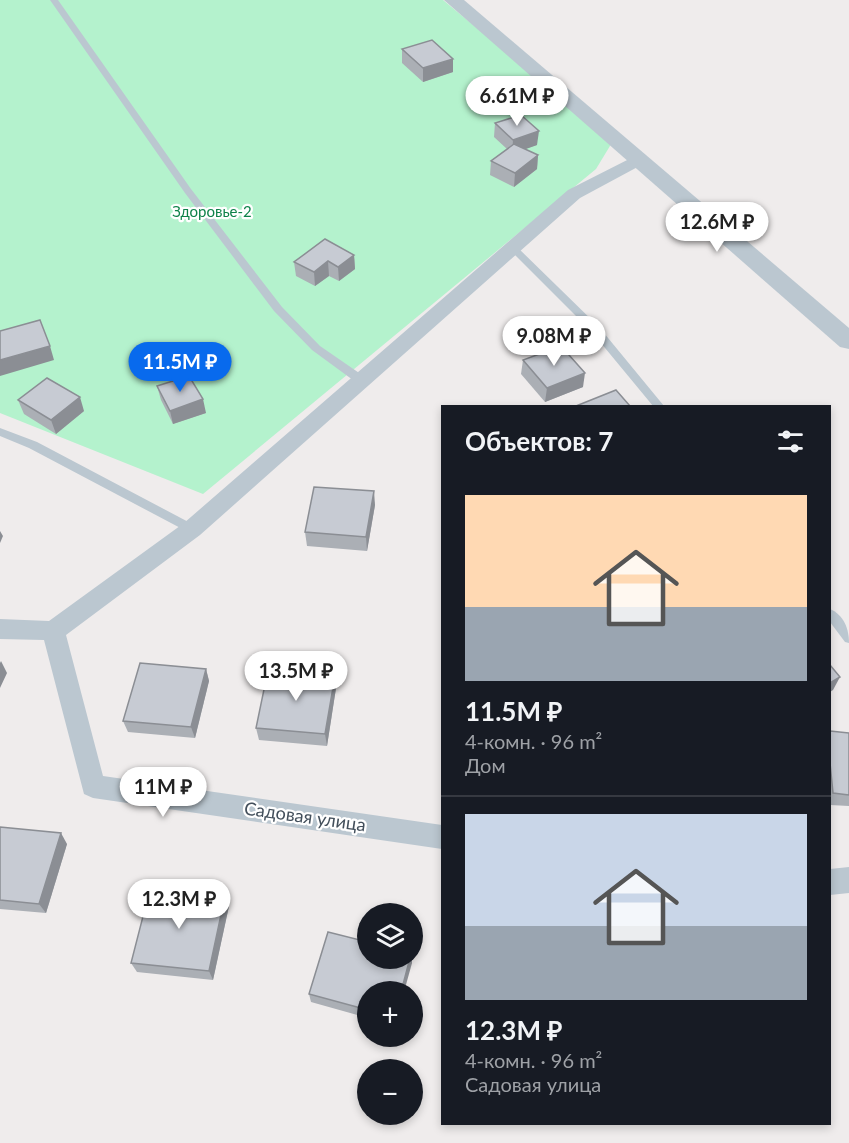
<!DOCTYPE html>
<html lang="ru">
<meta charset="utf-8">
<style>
:root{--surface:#171b24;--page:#242831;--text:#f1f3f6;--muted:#9ea1a6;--line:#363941;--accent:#086aed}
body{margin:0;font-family:Lato,sans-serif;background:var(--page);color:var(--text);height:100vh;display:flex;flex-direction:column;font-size:22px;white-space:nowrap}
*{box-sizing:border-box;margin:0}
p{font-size:20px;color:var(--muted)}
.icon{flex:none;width:33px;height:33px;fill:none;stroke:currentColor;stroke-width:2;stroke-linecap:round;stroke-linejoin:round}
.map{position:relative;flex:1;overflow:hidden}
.panel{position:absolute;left:441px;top:405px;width:390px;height:720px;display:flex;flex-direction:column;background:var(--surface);border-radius:0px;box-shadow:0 3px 9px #0003}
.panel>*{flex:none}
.buttons{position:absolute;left:357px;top:903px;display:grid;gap:12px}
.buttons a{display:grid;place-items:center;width:66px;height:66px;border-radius:50%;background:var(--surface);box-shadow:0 3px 9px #0003;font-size:30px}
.price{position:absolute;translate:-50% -51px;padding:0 14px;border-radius:21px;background:#fff;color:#222;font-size:20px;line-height:39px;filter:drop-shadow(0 2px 3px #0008)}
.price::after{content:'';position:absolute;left:50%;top:36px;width:18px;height:14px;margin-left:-9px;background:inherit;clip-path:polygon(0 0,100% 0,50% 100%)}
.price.on{background:var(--accent);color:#fff}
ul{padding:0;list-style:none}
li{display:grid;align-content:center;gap:12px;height:318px;padding:0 24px}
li+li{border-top:2px solid var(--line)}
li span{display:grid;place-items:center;height:186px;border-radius:0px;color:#555}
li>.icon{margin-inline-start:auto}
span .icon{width:108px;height:108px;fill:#fffc;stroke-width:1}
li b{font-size:26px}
h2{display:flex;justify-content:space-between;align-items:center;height:72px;padding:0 24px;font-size:26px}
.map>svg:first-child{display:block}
</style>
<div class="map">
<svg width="849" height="1143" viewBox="0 0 849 1143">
<rect width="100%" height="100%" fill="#efecec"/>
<path fill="#b4f2cd" d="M 0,0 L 443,0 L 613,141 L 596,169 L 203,494 L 0,413 Z"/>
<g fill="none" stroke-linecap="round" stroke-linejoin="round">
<g fill="#bbc7d0" fill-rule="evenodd">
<path d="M 50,0 L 58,0 L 191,189 L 282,307 L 320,346 L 365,377 L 366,380 L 365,383 L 357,383 L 312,350 L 274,311 L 185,193 Z"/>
<path d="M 512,244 L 515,245 L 599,327 L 664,406 L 653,406 L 591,331 L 507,247 Z"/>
<path d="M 0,428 L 37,442 L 196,526 L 198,529 L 192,534 L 188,532 L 29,448 L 0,436 Z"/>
<path d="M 830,609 C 844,615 849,629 849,643 L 845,642 L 830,622 Z"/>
</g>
<g fill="#bbc7d0" fill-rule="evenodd">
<path d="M 639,154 L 645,155 L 647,159 L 645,163 L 580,198 L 200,535 L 66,635 L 103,776 L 442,825 L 442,849 L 93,798 L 84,794 L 44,640 L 0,639 L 0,619 L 49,621 L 184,523 L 568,190 Z"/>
<path d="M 849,867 L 849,893 L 830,895 L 830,869 Z"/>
</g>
<path fill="#bbc7d0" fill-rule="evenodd" d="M 444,0 L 464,0 L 849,328 L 849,349 L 840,347 Z"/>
</g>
<g fill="#abafb5">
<path d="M 402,49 L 453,72 L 423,82 L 402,63 Z"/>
<path d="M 495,123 L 537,145 L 525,149 L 538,155 L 537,169 L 514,187 L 490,175 L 491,161 L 507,149 L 494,137 Z"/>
<path d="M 354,255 L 355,269 L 339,281 L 329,276 L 315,286 L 296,276 L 294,262 Z"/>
<path d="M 523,360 L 583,387 L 545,402 L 521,374 Z"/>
<path d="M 157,386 L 206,413 L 173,424 L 161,400 Z"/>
<path d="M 18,400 L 84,411 L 56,434 L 24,414 Z"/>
<path d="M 375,505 L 367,551 L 307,546 L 305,532 Z"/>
<path d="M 206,669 L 209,681 L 195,738 L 128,732 L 123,721 Z"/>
<path d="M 336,688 L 327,746 L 259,740 L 256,728 Z"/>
<path d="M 830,731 L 849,733 L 849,806 L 830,805 Z"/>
<path d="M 0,827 L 67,844 L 46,913 L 0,909 Z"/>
<path d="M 229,906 L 213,980 L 137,972 L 131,963 Z"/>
<path d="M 368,958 L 412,958 L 412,963 L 368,992 L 368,1018 L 311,1002 L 309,994 Z"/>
</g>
<g fill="#8b8e94">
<path d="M 453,59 L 453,72 L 423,82 L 423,68 Z"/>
<path d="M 539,131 L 537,145 L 512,154 L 513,140 Z"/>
<path d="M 538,155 L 537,169 L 514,187 L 515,173 Z"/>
<path d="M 354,255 L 355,269 L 339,281 L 338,267 Z"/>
<path d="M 328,261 L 329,276 L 315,286 L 314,272 Z"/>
<path d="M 50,346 L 54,360 L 0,376 L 0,360 Z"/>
<path d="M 585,373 L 583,387 L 545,402 L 547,388 Z"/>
<path d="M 80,397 L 84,411 L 56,434 L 51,420 Z"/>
<path d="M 203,399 L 206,413 L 173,424 L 170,411 Z"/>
<path d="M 374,491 L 375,505 L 367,551 L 366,537 Z"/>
<path d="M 0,531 L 3,536 L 0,543 Z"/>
<path d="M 1,661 L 7,673 L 0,688 L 0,663 Z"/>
<path d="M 206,669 L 209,681 L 195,738 L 191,727 Z"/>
<path d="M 335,676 L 336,688 L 327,746 L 325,734 Z"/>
<path d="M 840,677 L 833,690 L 830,692 L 830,683 Z"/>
<path d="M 61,833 L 67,844 L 46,913 L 39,904 Z"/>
<path d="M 225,896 L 229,906 L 213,980 L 209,971 Z"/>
<path d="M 410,958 L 412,958 L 412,963 L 404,992 L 401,992 Z"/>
</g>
<g fill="#c7cbd3" stroke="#8b8e94" stroke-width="1.5">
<path d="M 432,40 L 453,59 L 423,68 L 402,49 Z"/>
<path d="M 521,115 L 539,131 L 513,140 L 495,123 Z"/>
<path d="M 514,144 L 538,155 L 515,173 L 491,161 Z"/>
<path d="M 325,239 L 354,255 L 338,267 L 328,261 L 314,272 L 294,262 Z"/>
<path d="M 40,320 L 50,346 L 0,360 L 0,331 Z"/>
<path d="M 561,346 L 585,373 L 547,388 L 523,360 Z"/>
<path d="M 189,376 L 203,399 L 170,411 L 157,386 Z"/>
<path d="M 47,378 L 80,397 L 51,420 L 18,400 Z"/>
<path d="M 616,390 L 630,406 L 576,406 Z"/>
<path d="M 314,487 L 374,491 L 366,537 L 305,532 Z"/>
<path d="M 140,663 L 206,669 L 191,727 L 123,721 Z"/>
<path d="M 830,665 L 840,677 L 830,683 Z"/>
<path d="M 268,670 L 335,676 L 325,734 L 256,728 Z"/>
<path d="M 830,731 L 849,733 L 849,795 L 833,793 L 830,763 Z"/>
<path d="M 0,827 L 61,833 L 39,904 L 0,900 Z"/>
<path d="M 150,889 L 225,896 L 209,971 L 131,963 Z"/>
<path d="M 328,932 L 368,942 L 368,958 L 410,958 L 401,992 L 368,992 L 368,1010 L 309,994 Z"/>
</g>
<g text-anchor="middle" stroke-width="4.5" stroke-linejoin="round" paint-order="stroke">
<g font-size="15" fill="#0e8249" stroke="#fff">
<text x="212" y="217">Здоровье-2</text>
</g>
<g font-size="18" fill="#434f5b" stroke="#fff">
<text transform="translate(305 817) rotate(8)" y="6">Садовая улица</text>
</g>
</g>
</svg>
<div class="buttons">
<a><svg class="icon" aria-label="layers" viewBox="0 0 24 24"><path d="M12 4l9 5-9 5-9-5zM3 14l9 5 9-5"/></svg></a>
<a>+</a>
<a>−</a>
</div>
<b class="price" style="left:517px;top:127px">6.61M ₽</b>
<b class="price" style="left:717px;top:253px">12.6M ₽</b>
<b class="price" style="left:554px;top:367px">9.08M ₽</b>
<b class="price on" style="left:180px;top:393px">11.5M ₽</b>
<b class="price" style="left:296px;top:702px">13.5M ₽</b>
<b class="price" style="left:163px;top:818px">11M ₽</b>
<b class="price" style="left:179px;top:930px">12.3M ₽</b>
<section class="panel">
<h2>Объектов: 7<svg class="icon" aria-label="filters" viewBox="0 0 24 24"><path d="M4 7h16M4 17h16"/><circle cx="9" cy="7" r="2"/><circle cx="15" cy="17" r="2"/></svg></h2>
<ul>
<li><span style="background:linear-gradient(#ffd9b3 60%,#9aa5b1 0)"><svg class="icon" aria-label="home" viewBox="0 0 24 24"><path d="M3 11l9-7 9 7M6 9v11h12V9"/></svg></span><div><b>11.5M ₽</b><p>4-комн. · 96 m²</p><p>Дом</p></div></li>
<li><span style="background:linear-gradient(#c9d6e8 60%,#9aa5b1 0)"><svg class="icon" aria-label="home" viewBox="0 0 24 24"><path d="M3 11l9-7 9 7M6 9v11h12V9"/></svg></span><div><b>12.3M ₽</b><p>4-комн. · 96 m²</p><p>Садовая улица</p></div></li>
</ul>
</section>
</div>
